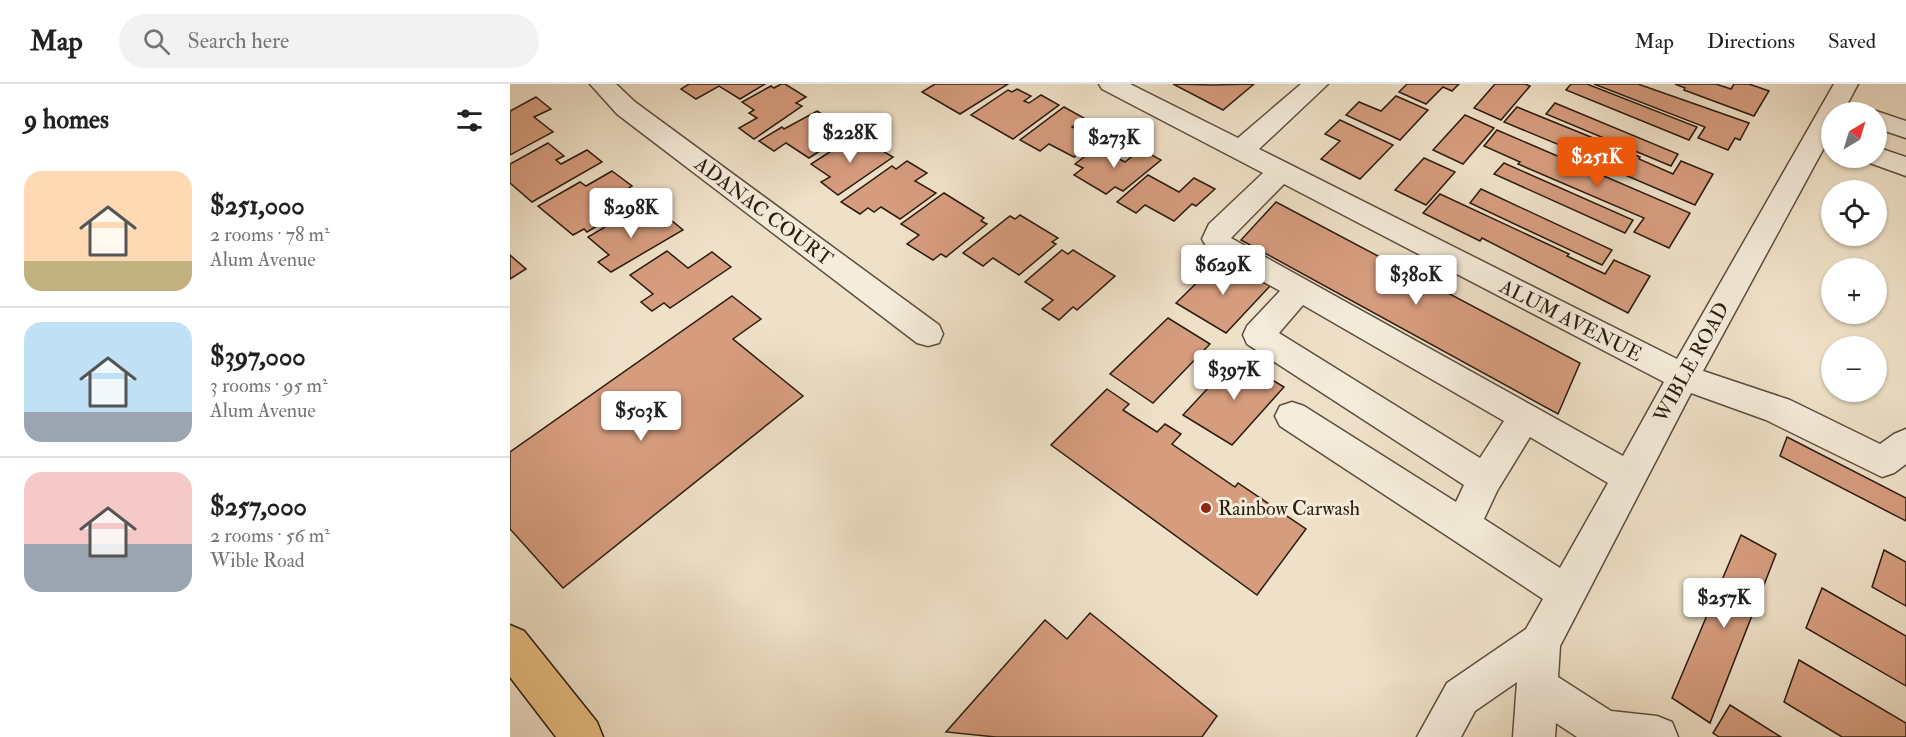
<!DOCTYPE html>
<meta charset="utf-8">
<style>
:root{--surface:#fff;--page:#f2f2f2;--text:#222;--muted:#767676;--line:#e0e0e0;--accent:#ea580c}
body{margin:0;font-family:"IM FELL Double Pica",serif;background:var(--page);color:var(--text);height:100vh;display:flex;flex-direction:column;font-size:22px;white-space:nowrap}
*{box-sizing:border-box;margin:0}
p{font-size:20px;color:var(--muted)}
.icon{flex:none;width:33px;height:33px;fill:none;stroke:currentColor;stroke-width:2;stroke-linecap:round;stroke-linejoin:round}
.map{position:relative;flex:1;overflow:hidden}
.side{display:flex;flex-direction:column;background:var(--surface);width:510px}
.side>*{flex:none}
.needle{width:39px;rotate:38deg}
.buttons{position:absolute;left:1311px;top:18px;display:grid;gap:12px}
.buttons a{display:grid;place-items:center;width:66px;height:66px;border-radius:50%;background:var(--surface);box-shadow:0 2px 4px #0004;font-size:30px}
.price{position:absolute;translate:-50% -51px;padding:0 14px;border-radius:6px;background:#fff;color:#222;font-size:20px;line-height:39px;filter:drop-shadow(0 2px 3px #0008)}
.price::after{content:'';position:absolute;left:50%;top:36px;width:18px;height:14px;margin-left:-9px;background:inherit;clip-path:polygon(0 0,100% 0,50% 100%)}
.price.on{background:var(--accent);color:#fff}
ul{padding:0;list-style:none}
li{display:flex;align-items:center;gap:18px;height:150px;padding:0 24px}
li+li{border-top:2px solid var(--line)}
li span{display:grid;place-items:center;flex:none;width:168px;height:120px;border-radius:18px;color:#555}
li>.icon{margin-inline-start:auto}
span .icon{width:72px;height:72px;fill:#fffc;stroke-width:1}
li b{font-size:26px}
h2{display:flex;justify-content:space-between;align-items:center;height:72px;padding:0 24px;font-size:26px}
header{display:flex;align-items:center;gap:36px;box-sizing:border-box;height:84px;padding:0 30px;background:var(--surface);border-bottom:2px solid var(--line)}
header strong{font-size:28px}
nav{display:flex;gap:33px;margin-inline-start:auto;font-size:21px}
.search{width:420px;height:54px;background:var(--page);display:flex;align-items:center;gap:15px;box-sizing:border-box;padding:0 21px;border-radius:33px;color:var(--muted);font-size:22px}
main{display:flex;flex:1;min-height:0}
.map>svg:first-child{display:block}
</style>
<header>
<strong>Map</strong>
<div class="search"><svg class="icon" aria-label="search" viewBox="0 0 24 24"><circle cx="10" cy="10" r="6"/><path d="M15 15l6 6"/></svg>Search here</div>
<nav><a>Map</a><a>Directions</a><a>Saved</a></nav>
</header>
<main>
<section class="side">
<h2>9 homes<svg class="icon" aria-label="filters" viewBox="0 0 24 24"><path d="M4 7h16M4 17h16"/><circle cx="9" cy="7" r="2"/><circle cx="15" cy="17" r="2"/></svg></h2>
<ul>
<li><span style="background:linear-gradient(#ffd9b3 75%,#c2b280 0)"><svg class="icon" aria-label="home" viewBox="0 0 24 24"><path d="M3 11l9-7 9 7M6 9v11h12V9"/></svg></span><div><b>$251,000</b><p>2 rooms · 78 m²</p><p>Alum Avenue</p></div></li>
<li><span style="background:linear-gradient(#bfe0f5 75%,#9aa5b1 0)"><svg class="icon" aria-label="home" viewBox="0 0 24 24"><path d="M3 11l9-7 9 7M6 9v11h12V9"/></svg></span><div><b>$397,000</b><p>3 rooms · 95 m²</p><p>Alum Avenue</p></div></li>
<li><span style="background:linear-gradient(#f6c9c9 60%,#9aa5b1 0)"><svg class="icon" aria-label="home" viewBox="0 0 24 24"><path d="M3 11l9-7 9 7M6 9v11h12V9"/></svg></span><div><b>$257,000</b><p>2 rooms · 56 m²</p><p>Wible Road</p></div></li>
</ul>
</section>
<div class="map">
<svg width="1396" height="653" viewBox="0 0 1396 653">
<rect width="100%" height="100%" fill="#efe1c8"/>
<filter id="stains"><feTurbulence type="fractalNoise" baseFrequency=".00333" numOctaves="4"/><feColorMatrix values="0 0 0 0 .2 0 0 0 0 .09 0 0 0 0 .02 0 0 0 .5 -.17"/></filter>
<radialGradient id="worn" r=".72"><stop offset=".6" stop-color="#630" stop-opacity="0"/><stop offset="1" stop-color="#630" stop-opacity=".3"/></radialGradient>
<g fill="#d69c7e" stroke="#2b1c0f" stroke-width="1.5">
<path d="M 179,0 L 255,0 L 230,15 L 209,2 L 186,15 L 171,5 Z"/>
<path d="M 271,0 L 275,0 L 296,13 L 286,19 L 292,22 L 244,55 L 229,44 L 247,34 L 239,29 L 244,26 L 232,18 L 261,2 L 264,4 Z"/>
<path d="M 425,0 L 498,0 L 450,30 L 412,8 Z"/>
<path d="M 663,0 L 703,1 L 744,0 L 713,26 Z"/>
<path d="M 897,0 L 949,0 L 942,7 L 933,3 L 916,20 L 889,8 Z"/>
<path d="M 985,0 L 1015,0 L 1020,2 L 991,36 L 964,24 Z"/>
<path d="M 1061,0 L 1077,0 L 1187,43 L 1179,56 L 1056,6 Z"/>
<path d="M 1084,0 L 1128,0 L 1239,39 L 1230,56 L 1225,54 L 1218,66 L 1188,54 L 1195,43 Z"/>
<path d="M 1165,0 L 1206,0 L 1221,5 L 1224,0 L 1239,0 L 1259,7 L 1244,32 L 1174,6 L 1175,4 Z"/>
<path d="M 507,5 L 521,12 L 514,17 L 519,19 L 531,11 L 549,21 L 503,55 L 461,31 L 498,6 L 502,8 Z"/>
<path d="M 886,12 L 918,26 L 890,56 L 836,31 L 849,18 L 871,27 Z"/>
<path d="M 26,13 L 41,25 L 24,33 L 43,48 L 0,71 L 0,27 Z"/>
<path d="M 1045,19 L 1168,70 L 1161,82 L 1036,30 Z"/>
<path d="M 554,23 L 574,34 L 562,43 L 586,56 L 564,73 L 539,60 L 530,67 L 510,56 Z"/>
<path d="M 1007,23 L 1130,73 L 1129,75 L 1163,90 L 1171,77 L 1203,90 L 1185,121 L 1108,88 L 1110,86 L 994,38 Z"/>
<path d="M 307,27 L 318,34 L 310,39 L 332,53 L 299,74 L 276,59 L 264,67 L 249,57 L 272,43 L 274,45 Z"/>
<path d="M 955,31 L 984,44 L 953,80 L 923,66 Z"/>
<path d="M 830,36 L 883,61 L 850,95 L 811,75 L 830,57 L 815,50 Z"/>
<path d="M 987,46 L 1180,129 L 1159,164 L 1124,148 L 1134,134 L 1008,80 L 1010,78 L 974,62 Z"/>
<path d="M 346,51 L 383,73 L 328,111 L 311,98 L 320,93 L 301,80 Z"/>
<path d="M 38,59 L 54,72 L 46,76 L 51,80 L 77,66 L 92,78 L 22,118 L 0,99 L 0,80 Z"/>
<path d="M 587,63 L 615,78 L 631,65 L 651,76 L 613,107 L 605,103 L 596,110 L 564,91 L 573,84 L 565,80 Z"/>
<path d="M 914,74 L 945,88 L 916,121 L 885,106 Z"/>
<path d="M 397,77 L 417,89 L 405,97 L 426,109 L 390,135 L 371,123 L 364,128 L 358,124 L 350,130 L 331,118 L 382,82 L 386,85 Z"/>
<path d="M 994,79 L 1123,136 L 1115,149 L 984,90 Z"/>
<path d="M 102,87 L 122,102 L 106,112 L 119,123 L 77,148 L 74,145 L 63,151 L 28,122 L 70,98 L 76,102 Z"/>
<path d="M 638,91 L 669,108 L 684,94 L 705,105 L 686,122 L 682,120 L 664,137 L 635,121 L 626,129 L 607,118 Z"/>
<path d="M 971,105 L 1102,166 L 1092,181 L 960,119 Z"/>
<path d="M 434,109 L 474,134 L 471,137 L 477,140 L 436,173 L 431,170 L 423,176 L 397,160 L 409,151 L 391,140 Z"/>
<path d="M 930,110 L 1059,170 L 1057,172 L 1095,190 L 1104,176 L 1140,192 L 1118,229 L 972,154 L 970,157 L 913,129 Z"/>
<path d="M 766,118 L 1070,279 L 1048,330 L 731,156 Z"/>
<path d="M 115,131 L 124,138 L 131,133 L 142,142 L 156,132 L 173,146 L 101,188 L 88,178 L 99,171 L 78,153 Z"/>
<path d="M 510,131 L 548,154 L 542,158 L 546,160 L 509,191 L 483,174 L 473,182 L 453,169 L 500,132 L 505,135 Z"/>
<path d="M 552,166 L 558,170 L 563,166 L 605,192 L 567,226 L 563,223 L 549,236 L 532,225 L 543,216 L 515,198 Z"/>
<path d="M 157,167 L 178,184 L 202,168 L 221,183 L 160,224 L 154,219 L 142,227 L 131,218 L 143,210 L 120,191 Z"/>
<path d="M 0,171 L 16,185 L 0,195 Z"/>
<path d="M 711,175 L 760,202 L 716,249 L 666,219 Z"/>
<path d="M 222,212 L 251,235 L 223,255 L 293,312 L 53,504 L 0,445 L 0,368 Z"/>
<path d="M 658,234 L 700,260 L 643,319 L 600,290 Z"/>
<path d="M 726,274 L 774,303 L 722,361 L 673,331 Z"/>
<path d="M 597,305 L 619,320 L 613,326 L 647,348 L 655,340 L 671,350 L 662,360 L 725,403 L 728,399 L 796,445 L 747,511 L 541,361 Z"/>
<path d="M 1277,353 L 1396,414 L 1396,437 L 1270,372 Z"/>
<path d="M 1231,451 L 1266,470 L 1200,639 L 1162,614 Z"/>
<path d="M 1374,466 L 1396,478 L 1396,522 L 1362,503 Z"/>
<path d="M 1312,504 L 1396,552 L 1396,602 L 1296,544 Z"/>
<path d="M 580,529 L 707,632 L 692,653 L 486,653 L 436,648 L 535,536 L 557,555 Z"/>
<path d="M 1289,576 L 1396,639 L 1396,653 L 1332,653 L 1274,618 Z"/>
<path d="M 1220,621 L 1271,653 L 1209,653 L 1203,649 Z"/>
</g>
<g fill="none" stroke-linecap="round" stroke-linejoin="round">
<g stroke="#5c4d3d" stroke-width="3">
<g id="minor">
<path d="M 80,0 L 106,0 L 125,18 L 429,241 L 433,250 L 429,259 L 418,262 L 407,259 L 107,30 Z"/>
<path d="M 589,0 L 620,0 L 728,54 L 791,0 L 818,0 L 749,65 L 1167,275 L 1324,0 L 1348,0 L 1333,28 L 1322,28 L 1322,49 L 1193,287 L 1280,316 L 1370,360 L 1384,350 L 1396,345 L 1396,380 L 1384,389 L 1372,393 L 1256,336 L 1181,309 L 1050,562 L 1048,593 L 1101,627 L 1147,632 L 1162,638 L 1168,653 L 1067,653 L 1046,639 L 1045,653 L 1003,653 L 1007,598 L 965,627 L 951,653 L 907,653 L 937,599 L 1016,545 L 1033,515 L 770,342 L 765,332 L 770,322 L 782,318 L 794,322 L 946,418 L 954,401 L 737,260 L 733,251 L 737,242 L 770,207 L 699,167 L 692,155 L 699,140 L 753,89 L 592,5 ZM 774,100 L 1154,298 L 1113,372 L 721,154 ZM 793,221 L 994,337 L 970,374 L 769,249 ZM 1020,353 L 1098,399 L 1050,484 L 974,435 L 987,407 Z"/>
<path d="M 1366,27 L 1396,37 L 1396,54 L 1366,44 L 1366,28 L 1360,28 Z"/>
<path d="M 1366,63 L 1396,73 L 1396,92 L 1357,78 L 1354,74 L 1366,74 Z"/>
</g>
</g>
<g stroke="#2b1c0f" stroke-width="3">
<path id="major" d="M 0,541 L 14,547 L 87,638 L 93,653 L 46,653 L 0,593 Z"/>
</g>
<use href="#minor" fill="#f5ecdb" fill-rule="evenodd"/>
<use href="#major" fill="#e8c084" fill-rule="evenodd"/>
</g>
<circle fill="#8f2418" stroke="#f5ecdb" stroke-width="2" cx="696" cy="424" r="6"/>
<g text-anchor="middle" stroke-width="6" stroke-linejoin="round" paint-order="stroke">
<g font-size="20" fill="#2b1c0f" stroke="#f5ecdb">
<text transform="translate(254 127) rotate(37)" y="7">ADANAC COURT</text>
<text transform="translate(1061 236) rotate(27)" y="7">ALUM AVENUE</text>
<text transform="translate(1181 278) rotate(-61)" y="7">WIBLE ROAD</text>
</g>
<g font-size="20" fill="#2b1c0f" stroke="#f5ecdb" text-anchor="start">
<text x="708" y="431">Rainbow Carwash</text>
</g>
</g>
<rect width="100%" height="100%" filter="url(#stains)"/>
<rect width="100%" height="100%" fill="url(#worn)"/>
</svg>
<div class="buttons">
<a><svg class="needle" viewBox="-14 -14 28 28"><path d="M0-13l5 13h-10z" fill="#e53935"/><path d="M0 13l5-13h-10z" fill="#767676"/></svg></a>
<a><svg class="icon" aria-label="locate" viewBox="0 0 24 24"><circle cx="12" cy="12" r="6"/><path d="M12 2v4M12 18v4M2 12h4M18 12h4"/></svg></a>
<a>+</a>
<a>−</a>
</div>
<b class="price" style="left:340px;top:80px">$228K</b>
<b class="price" style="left:604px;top:85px">$273K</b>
<b class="price on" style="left:1087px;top:104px">$251K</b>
<b class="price" style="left:121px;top:155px">$298K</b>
<b class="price" style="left:713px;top:212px">$629K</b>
<b class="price" style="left:906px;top:222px">$380K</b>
<b class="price" style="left:724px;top:317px">$397K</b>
<b class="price" style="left:131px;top:358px">$503K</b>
<b class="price" style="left:1214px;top:545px">$257K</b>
</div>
</main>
